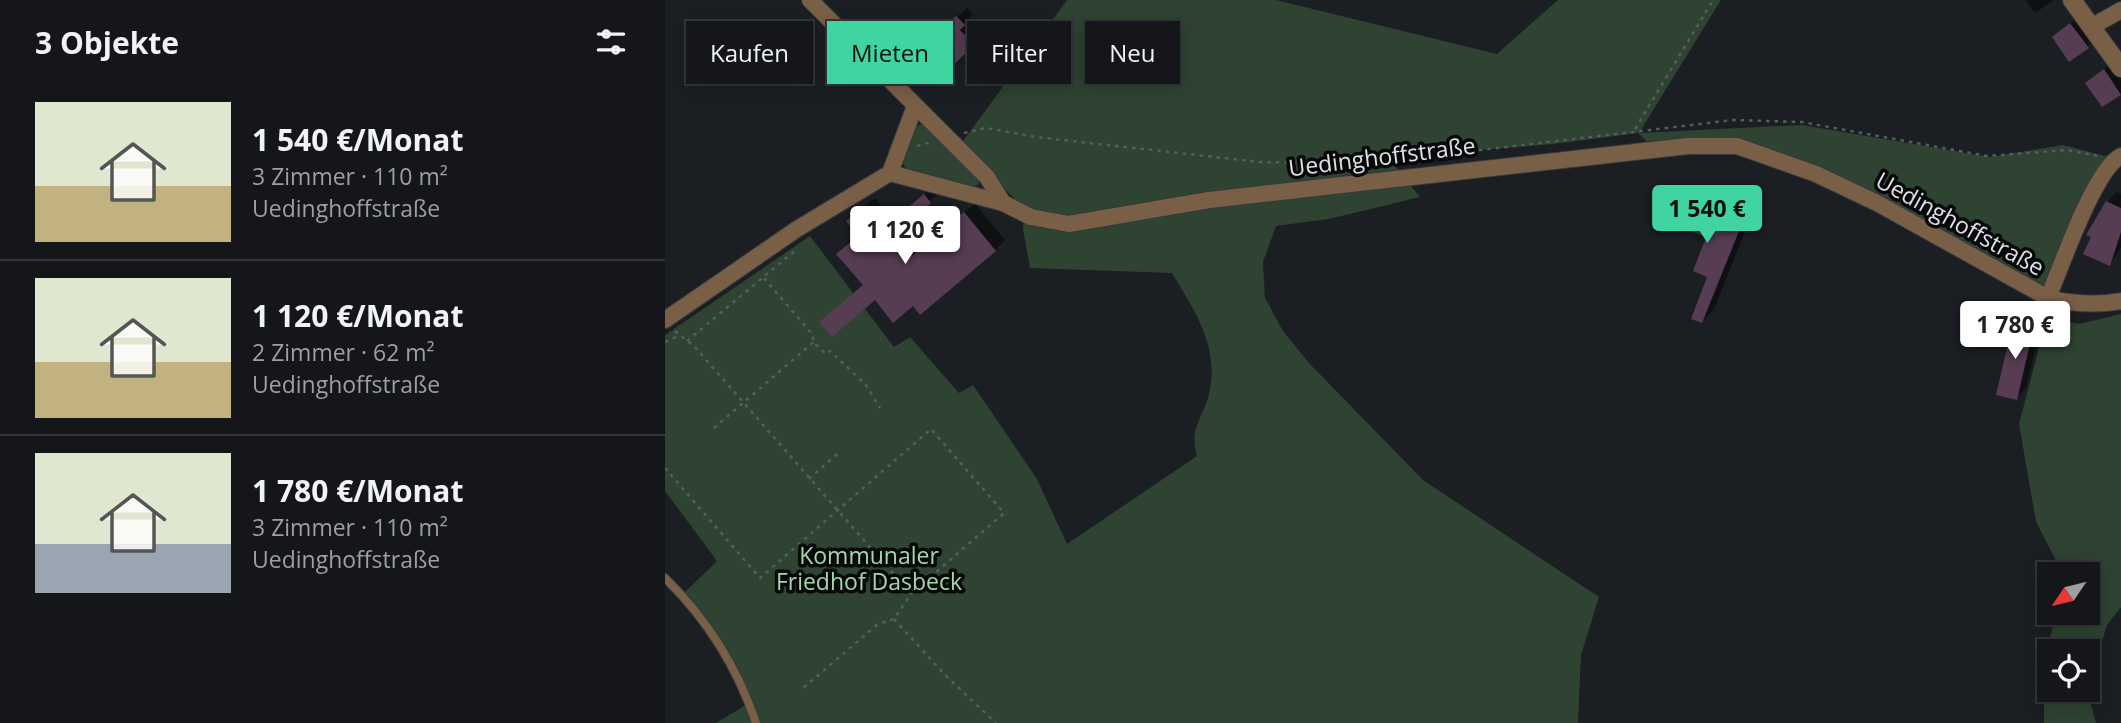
<!DOCTYPE html>
<html lang="de">
<meta charset="utf-8">
<style>
:root{--surface:#14161a;--page:#1d1f23;--text:#f1f3f6;--muted:#9d9fa2;--line:#333539;--accent:#3fd4a2}
body{margin:0;font-family:"Open Sans",sans-serif;background:var(--page);color:var(--text);height:100vh;display:flex;flex-direction:column;font-size:26px;white-space:nowrap}
*{box-sizing:border-box;margin:0}
p{font-size:23px;color:var(--muted)}
.icon{flex:none;width:38px;height:38px;fill:none;stroke:currentColor;stroke-width:2;stroke-linecap:round;stroke-linejoin:round}
.map{position:relative;flex:1;overflow:hidden}
.details{display:flex;flex-direction:column;background:var(--surface);width:665px}
.details>*{flex:none}
.banner{position:absolute;left:21px;top:21px;width:665px;height:63px;display:flex;gap:14px}
.needle{width:46px;rotate:235deg}
.fabs{position:absolute;left:1372px;top:562px;display:grid;gap:14px}
.fabs a{display:grid;place-items:center;width:63px;height:63px;border-radius:0px;background:var(--surface);box-shadow:0 4px 18px #0003,0 0 0 2px var(--line);font-size:35px}
.price{position:absolute;translate:-50% -60px;padding:0 16px;border-radius:7px;background:#fff;color:#222;font-size:23px;line-height:46px;filter:drop-shadow(0 2px 4px #0008)}
.price::after{content:'';position:absolute;left:50%;top:42px;width:21px;height:16px;margin-left:-10px;background:inherit;clip-path:polygon(0 0,100% 0,50% 100%)}
.price.current{background:var(--accent);color:#111}
ul{padding:0;list-style:none}
li{display:flex;align-items:center;gap:21px;height:175px;padding:0 35px}
li+li{border-top:2px solid var(--line)}
li span{display:grid;place-items:center;flex:none;width:196px;height:140px;border-radius:0px;color:#555}
li>.icon{margin-inline-start:auto}
span .icon{width:84px;height:84px;fill:#fffc;stroke-width:1}
li b{font-size:30px}
h2{display:flex;justify-content:space-between;align-items:center;height:84px;padding:0 35px;font-size:30px}
.tag{padding:0 24px;border-radius:0px;background:var(--surface);box-shadow:0 4px 18px #0003,0 0 0 2px var(--line);font-size:24px;line-height:63px}
.tag.current{background:var(--accent);color:#111}
main{display:flex;flex:1;min-height:0}
.map>svg:first-child{display:block}
</style>
<main>
<section class="details">
<h2>3 Objekte<svg class="icon" aria-label="filters" viewBox="0 0 24 24"><path d="M4 7h16M4 17h16"/><circle cx="9" cy="7" r="2"/><circle cx="15" cy="17" r="2"/></svg></h2>
<ul>
<li><span style="background:linear-gradient(#dfe7d0 60%,#c2b280 0)"><svg class="icon" aria-label="home" viewBox="0 0 24 24"><path d="M3 11l9-7 9 7M6 9v11h12V9"/></svg></span><div><b>1 540 €/Monat</b><p>3 Zimmer · 110 m²</p><p>Uedinghoffstraße</p></div></li>
<li><span style="background:linear-gradient(#dfe7d0 60%,#c2b280 0)"><svg class="icon" aria-label="home" viewBox="0 0 24 24"><path d="M3 11l9-7 9 7M6 9v11h12V9"/></svg></span><div><b>1 120 €/Monat</b><p>2 Zimmer · 62 m²</p><p>Uedinghoffstraße</p></div></li>
<li><span style="background:linear-gradient(#dfe7d0 65%,#9aa5b1 0)"><svg class="icon" aria-label="home" viewBox="0 0 24 24"><path d="M3 11l9-7 9 7M6 9v11h12V9"/></svg></span><div><b>1 780 €/Monat</b><p>3 Zimmer · 110 m²</p><p>Uedinghoffstraße</p></div></li>
</ul>
</section>
<div class="map">
<svg width="1456" height="723" viewBox="0 0 1456 723">
<rect width="100%" height="100%" fill="#1b1e23"/>
<g fill="#2e4332">
<path d="M 402,0 L 611,0 L 832,54 L 893,0 L 1056,0 L 974,133 L 1137,125 L 1325,157 L 1398,145 L 1444,157 L 1432,171 L 1378,288 L 1155,170 L 1078,139 L 1028,137 L 984,144 L 973,133 L 889,144 L 723,157 L 755,197 L 664,219 L 611,226 L 598,262 L 600,298 L 618,331 L 644,363 L 758,480 L 934,597 L 916,655 L 913,723 L 51,723 L 86,702 L 19,593 L 52,561 L 0,491 L 0,335 L 145,236 L 229,347 L 245,337 L 294,393 L 308,385 L 372,479 L 402,544 L 532,456 C 524,429 537,420 544,394 C 555,348 530,311 507,273 L 365,268 L 358,229 L 359,208 L 295,145 Z"/>
<path d="M 261,123 L 313,175 L 314,184 L 309,188 L 242,169 L 233,157 C 240,142 243,126 261,123 Z"/>
<path d="M 1456,314 L 1456,607 L 1442,625 L 1423,687 L 1423,651 L 1384,651 L 1384,690 L 1422,690 L 1431,723 L 1379,723 L 1379,662 L 1391,613 L 1423,612 L 1423,574 L 1398,574 L 1371,522 L 1354,424 L 1382,317 L 1414,324 Z"/>
</g>
<g fill="#0007">
<path d="M 1360,0 L 1389,0 L 1370,13 Z"/>
<path d="M 302,8 L 308,14 L 303,19 L 317,34 L 277,73 L 281,54 L 268,40 Z"/>
<path d="M 1412,18 L 1429,41 L 1422,47 L 1395,31 Z"/>
<path d="M 1446,64 L 1456,78 L 1456,93 L 1438,105 L 1429,77 Z"/>
<path d="M 1027,185 L 1089,209 L 1049,309 L 1037,321 L 1044,276 L 1043,236 L 1015,197 Z"/>
<path d="M 270,186 L 275,192 L 235,226 L 254,250 L 310,204 L 340,240 L 330,250 L 199,285 L 194,211 L 210,198 L 228,220 Z"/>
<path d="M 1452,192 L 1456,194 L 1456,248 L 1444,264 L 1442,202 Z"/>
<path d="M 1359,312 L 1378,317 L 1361,388 L 1351,398 L 1349,323 Z"/>
</g>
<g fill="#573d54">
<path d="M 291,16 L 300,25 L 295,30 L 309,45 L 277,76 L 266,65 L 278,54 L 266,40 Z"/>
<path d="M 1405,23 L 1424,48 L 1404,62 L 1387,37 Z"/>
<path d="M 1439,69 L 1456,95 L 1437,107 L 1420,83 Z"/>
<path d="M 259,194 L 266,203 L 225,237 L 243,259 L 299,212 L 331,251 L 255,315 L 248,306 L 228,323 L 210,300 L 167,337 L 154,322 L 198,285 L 171,254 L 193,236 L 181,221 L 199,206 L 217,229 Z"/>
<path d="M 1013,196 L 1078,221 L 1037,323 L 1026,319 L 1042,277 L 1028,271 L 1041,237 L 1003,222 Z"/>
<path d="M 1441,201 L 1456,208 L 1456,232 L 1445,266 L 1418,254 L 1426,237 L 1421,235 Z"/>
<path d="M 1348,322 L 1369,326 L 1352,400 L 1331,395 Z"/>
</g>
<g fill="none" stroke-linecap="round" stroke-linejoin="round">
<g stroke="#36393e" stroke-width="10">
<path id="service" d="M 0,578 C 43,620 72,666 91,723"/>
</g>
<g stroke="#36393e" stroke-width="18">
<g id="minor">
<path d="M 145,0 L 322,177 L 338,203"/>
<path d="M 1426,27 L 1456,10"/>
<path d="M 225,173 L 250,106"/>
<path d="M 1383,298 C 1396,267 1430,168 1456,156"/>
<path d="M 0,320 L 132,229 L 225,173 L 338,203 L 366,217 L 404,224 L 544,200 L 1023,146 L 1072,146 L 1151,174 L 1212,203 L 1383,298 C 1408,304 1430,306 1456,301"/>
</g>
</g>
<g stroke="#36393e" stroke-width="20">
<path id="tertiary" d="M 1407,0 L 1456,68"/>
</g>
<g stroke="#585b5f" stroke-width="2.5" stroke-dasharray="3.5 5" stroke-linecap="butt">
<path d="M 970,129 L 1048,0"/>
<path d="M 299,133 L 321,128 L 371,137 L 595,162 L 698,164 L 1068,120 L 1137,122 L 1322,156 L 1402,150 L 1434,156"/>
<path d="M 252,146 L 266,142"/>
<path d="M 99,278 L 147,334 L 149,343 L 161,354 L 165,351 L 201,385 L 215,408"/>
<path d="M 10,331 L 29,346 L 246,594"/>
<path d="M 22,341 L 132,249"/>
<path d="M 0,342 L 13,336"/>
<path d="M 49,428 L 151,340"/>
<path d="M 0,468 L 95,578 L 266,429 L 339,513 L 246,594 L 229,619 L 213,624 L 137,689"/>
<path d="M 144,479 L 172,454"/>
<path d="M 229,619 L 279,674 L 331,723"/>
</g>
<use href="#service" stroke="#7a5f47" stroke-width="8"/>
<use href="#minor" stroke="#7a5f47" stroke-width="16"/>
<use href="#tertiary" stroke="#7a5f47" stroke-width="18"/>
</g>
<g text-anchor="middle" stroke-width="7" stroke-linejoin="round" paint-order="stroke">
<g font-size="23" fill="#dee0e4" stroke="#07080a">
<text transform="translate(717 157) rotate(-7)" y="8">Uedinghoffstraße</text>
<text transform="translate(1295 224) rotate(29)" y="8">Uedinghoffstraße</text>
</g>
<g font-size="23" fill="#a3d8ad" stroke="#07080a">
<text x="204" y="564">Kommunaler<tspan x="204" dy="26">Friedhof Dasbeck</tspan></text>
</g>
</g>
</svg>
<div class="fabs">
<a><svg class="needle" viewBox="-14 -14 28 28"><path d="M0-13l5 13h-10z" fill="#e53935"/><path d="M0 13l5-13h-10z" fill="#9d9fa2"/></svg></a>
<a><svg class="icon" aria-label="locate" viewBox="0 0 24 24"><circle cx="12" cy="12" r="6"/><path d="M12 2v4M12 18v4M2 12h4M18 12h4"/></svg></a>
</div>
<b class="price current" style="left:1042px;top:245px">1 540 €</b>
<b class="price" style="left:240px;top:266px">1 120 €</b>
<b class="price" style="left:1350px;top:361px">1 780 €</b>
<div class="banner">
<a class="tag">Kaufen</a>
<a class="tag current">Mieten</a>
<a class="tag">Filter</a>
<a class="tag">Neu</a>
</div>
</div>
</main>
